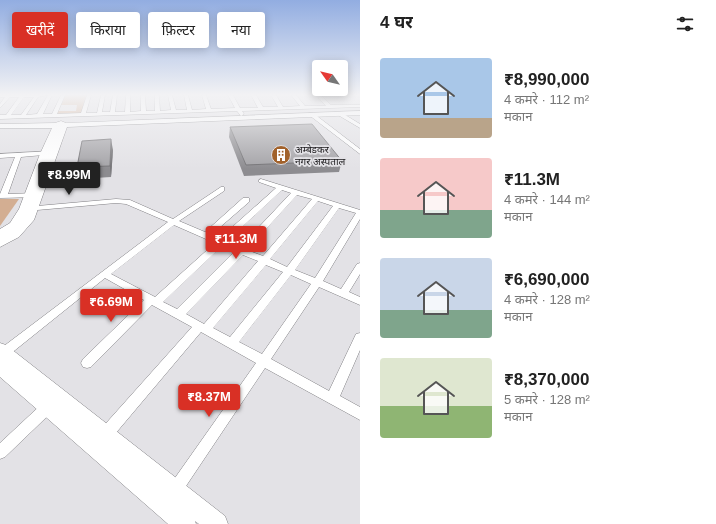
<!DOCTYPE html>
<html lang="hi">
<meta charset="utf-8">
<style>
:root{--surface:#fff;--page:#f2f2f2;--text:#222;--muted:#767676;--accent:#d93025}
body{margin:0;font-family:Helvetica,"Noto Sans Devanagari",sans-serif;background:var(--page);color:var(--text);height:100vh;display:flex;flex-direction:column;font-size:15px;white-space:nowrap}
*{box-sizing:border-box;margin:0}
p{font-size:13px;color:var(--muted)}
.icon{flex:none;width:22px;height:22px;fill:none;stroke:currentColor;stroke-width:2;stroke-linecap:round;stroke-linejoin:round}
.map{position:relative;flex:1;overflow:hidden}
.sheet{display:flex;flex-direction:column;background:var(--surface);width:356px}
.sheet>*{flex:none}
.hud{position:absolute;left:12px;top:12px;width:288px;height:36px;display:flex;gap:8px}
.needle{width:26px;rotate:304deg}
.tools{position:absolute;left:312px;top:60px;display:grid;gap:8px}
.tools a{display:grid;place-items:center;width:36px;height:36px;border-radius:4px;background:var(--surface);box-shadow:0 2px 10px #0003;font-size:20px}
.price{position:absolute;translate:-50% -34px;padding:0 9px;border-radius:4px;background:var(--accent);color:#fff;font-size:13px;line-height:26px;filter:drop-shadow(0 1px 2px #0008)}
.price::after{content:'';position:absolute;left:50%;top:24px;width:12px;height:9px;margin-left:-6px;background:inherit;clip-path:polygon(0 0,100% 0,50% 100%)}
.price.selected{background:#222;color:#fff}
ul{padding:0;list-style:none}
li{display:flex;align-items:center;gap:12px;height:100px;padding:0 20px}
li span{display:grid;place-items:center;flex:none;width:112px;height:80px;border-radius:4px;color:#555}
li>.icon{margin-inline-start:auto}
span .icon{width:48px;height:48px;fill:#fffc;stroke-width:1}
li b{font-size:17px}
h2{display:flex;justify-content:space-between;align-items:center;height:48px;padding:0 20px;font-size:17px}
.pill{padding:0 14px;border-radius:4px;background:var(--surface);box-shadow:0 2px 10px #0003;font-size:14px;line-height:36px}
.pill.selected{background:var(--accent);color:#fff}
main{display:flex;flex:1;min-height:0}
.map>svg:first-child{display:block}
</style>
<main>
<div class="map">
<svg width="360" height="524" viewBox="0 0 360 524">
<rect width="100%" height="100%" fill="#e3e2e6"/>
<g fill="#d3ae92">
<path d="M 64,95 L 88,95 L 82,114 L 56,115 L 57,111 L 76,111 L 77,105 L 59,105 Z"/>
<path d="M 0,199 L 19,199 L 0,226 Z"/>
</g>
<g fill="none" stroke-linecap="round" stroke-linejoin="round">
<g stroke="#818084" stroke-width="1">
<g id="street">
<path d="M 0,95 L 47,95 L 38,97 L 26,115 L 37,114 L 48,95 L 52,95 L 43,114 L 52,114 L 61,95 L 65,95 L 57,114 L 81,113 L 87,95 L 91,95 L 86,113 L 97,113 L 101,95 L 105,95 L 102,112 L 110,112 L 113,95 L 117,95 L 115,112 L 125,112 L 126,95 L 130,95 L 130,112 L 141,111 L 141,95 L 145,95 L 146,111 L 155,111 L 155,95 L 159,95 L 160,111 L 171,110 L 168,95 L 172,95 L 176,110 L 187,110 L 184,95 L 188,95 L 192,110 L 206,109 L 202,95 L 206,95 L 211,109 L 235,108 L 228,95 L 233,95 L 240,108 L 258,108 L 251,95 L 256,95 L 263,107 L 278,107 L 271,95 L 276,95 L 283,107 L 300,106 L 291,95 L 296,95 L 305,106 L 326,106 L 316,95 L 321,95 L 331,105 L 360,105 L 360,107 L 242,111 L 244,114 L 241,116 L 237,111 L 0,119 L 0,115 L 6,115 L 19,97 L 10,97 L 0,108 L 0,104 L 5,97 L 0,97 ZM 24,97 L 34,97 L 21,115 L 11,115 Z"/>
<path d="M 309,113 L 313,113 L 360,149 L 360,154 L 309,115 Z"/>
<path d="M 338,113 L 342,113 L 360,124 L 360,128 L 338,115 Z"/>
<path d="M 52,151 L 54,152 L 54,154 L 21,157 L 8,194 L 36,193 L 39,193 L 39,197 L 0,198 L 0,194 L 15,157 L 0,158 L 0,154 Z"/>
<path d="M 261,179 L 360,210 L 360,219 L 323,281 L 341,289 L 357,264 L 360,263 L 360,274 L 349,292 L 360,297 L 360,305 L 319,287 L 271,359 L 329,391 L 356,334 L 360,333 L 360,350 L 340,396 L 360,407 L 360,420 L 265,368 L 180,495 L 175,498 L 170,495 L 167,490 L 170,485 L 256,363 L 201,332 L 110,440 L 105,442 L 100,440 L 98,435 L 100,430 L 192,327 L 152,305 L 91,367 L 87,368 L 83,367 L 81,363 L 83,359 L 144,300 L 105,278 L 4,359 L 0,361 L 0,349 L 168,222 L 126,204 L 116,203 L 26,211 L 22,209 L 26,207 L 116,199 L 130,200 L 173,219 L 221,187 L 224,187 L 224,191 L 179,221 L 205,232 L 243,198 L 249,198 L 249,202 L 211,235 L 220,238 L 276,188 L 259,182 L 259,180 ZM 282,190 L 291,193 L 240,247 L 227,241 ZM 297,195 L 312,199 L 263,256 L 247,250 ZM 318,201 L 333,206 L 287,267 L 270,259 ZM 339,208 L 356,213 L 315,278 L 295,270 ZM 174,225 L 215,243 L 155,297 L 111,274 ZM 222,246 L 235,251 L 177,309 L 163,302 ZM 243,255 L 258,261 L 204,324 L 186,314 ZM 266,265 L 283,272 L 230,337 L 213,328 ZM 291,275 L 311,284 L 262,354 L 239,342 Z"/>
<path d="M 50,399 L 55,401 L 56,405 L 55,409 L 5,457 L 0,459 L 0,443 L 45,401 Z"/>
</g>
</g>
<g stroke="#818084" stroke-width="1">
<g id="secondary">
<path d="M 360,111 L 360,115 L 67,127 L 34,220 L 19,237 L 0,247 L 0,229 L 10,223 L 19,209 L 40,154 L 52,128 L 0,128 L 0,124 L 55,123 L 61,121 L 66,123 Z"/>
<path d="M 0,343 L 6,345 L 225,516 L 228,524 L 199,524 L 195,521 L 196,524 L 168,524 L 0,377 Z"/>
</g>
</g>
<use href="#street" fill="#fff" fill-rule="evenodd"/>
<use href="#secondary" fill="#fff" fill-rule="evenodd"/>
</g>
<g fill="#8d8c90">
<path d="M 230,127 L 342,161 L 339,172 L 244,176 L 229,137 Z"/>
<path d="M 113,150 L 111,177 L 79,179 L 77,167 Z"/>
</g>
<path fill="#737275" d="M 111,139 L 113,150 L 111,177 L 110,166 Z"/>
<g fill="#a4a3a7" stroke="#737275">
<path d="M 312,124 L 342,161 L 246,165 L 230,127 Z"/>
<path d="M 111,139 L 110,166 L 77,167 L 82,141 Z"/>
</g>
<linearGradient id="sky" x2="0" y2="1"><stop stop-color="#92ade1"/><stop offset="0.56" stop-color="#f2f2f4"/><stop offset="1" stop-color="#f2f2f4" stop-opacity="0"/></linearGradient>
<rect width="360" height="169" fill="url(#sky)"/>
<defs>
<g id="building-disc" transform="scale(1)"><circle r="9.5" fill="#a2622b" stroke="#e3e2e6"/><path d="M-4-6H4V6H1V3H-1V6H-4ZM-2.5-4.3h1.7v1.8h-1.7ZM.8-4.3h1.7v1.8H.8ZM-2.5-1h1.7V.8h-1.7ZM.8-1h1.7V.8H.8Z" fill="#fff"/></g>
</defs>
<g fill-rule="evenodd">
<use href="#building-disc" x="281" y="155"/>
</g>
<g text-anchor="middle" stroke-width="3.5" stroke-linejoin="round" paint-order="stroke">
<g font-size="10" fill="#181719" stroke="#e3e2e6" text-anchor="start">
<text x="295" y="153">अम्बेडकर<tspan x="295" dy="12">नगर अस्पताल</tspan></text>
</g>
</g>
</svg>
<div class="tools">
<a><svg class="needle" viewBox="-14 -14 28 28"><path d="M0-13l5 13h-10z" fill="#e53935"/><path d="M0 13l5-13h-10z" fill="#767676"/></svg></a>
</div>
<b class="price selected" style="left:69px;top:196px">₹8.99M</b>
<b class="price" style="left:236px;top:260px">₹11.3M</b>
<b class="price" style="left:111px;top:323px">₹6.69M</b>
<b class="price" style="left:209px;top:418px">₹8.37M</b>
<div class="hud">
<a class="pill selected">खरीदें</a>
<a class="pill">किराया</a>
<a class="pill">फ़िल्टर</a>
<a class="pill">नया</a>
</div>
</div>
<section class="sheet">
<h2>4 घर<svg class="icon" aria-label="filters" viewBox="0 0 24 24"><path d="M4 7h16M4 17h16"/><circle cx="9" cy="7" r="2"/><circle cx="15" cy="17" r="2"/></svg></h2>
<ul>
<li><span style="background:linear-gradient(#a9c7e8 75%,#b9a48a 0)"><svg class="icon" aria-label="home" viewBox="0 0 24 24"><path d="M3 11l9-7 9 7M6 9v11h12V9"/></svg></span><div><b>₹8,990,000</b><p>4 कमरे · 112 m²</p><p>मकान</p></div></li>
<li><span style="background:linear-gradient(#f6c9c9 65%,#7fa58c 0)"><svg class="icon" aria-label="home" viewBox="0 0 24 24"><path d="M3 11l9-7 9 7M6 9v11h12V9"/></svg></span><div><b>₹11.3M</b><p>4 कमरे · 144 m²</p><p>मकान</p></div></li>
<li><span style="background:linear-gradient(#c9d6e8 65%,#7fa58c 0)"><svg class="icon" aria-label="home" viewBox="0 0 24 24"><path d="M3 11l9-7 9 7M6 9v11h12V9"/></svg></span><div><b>₹6,690,000</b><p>4 कमरे · 128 m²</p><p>मकान</p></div></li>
<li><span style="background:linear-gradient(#dfe7d0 60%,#8fb573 0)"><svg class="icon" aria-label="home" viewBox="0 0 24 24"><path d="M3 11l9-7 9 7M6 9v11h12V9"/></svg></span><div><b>₹8,370,000</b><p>5 कमरे · 128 m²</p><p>मकान</p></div></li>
</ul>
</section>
</main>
